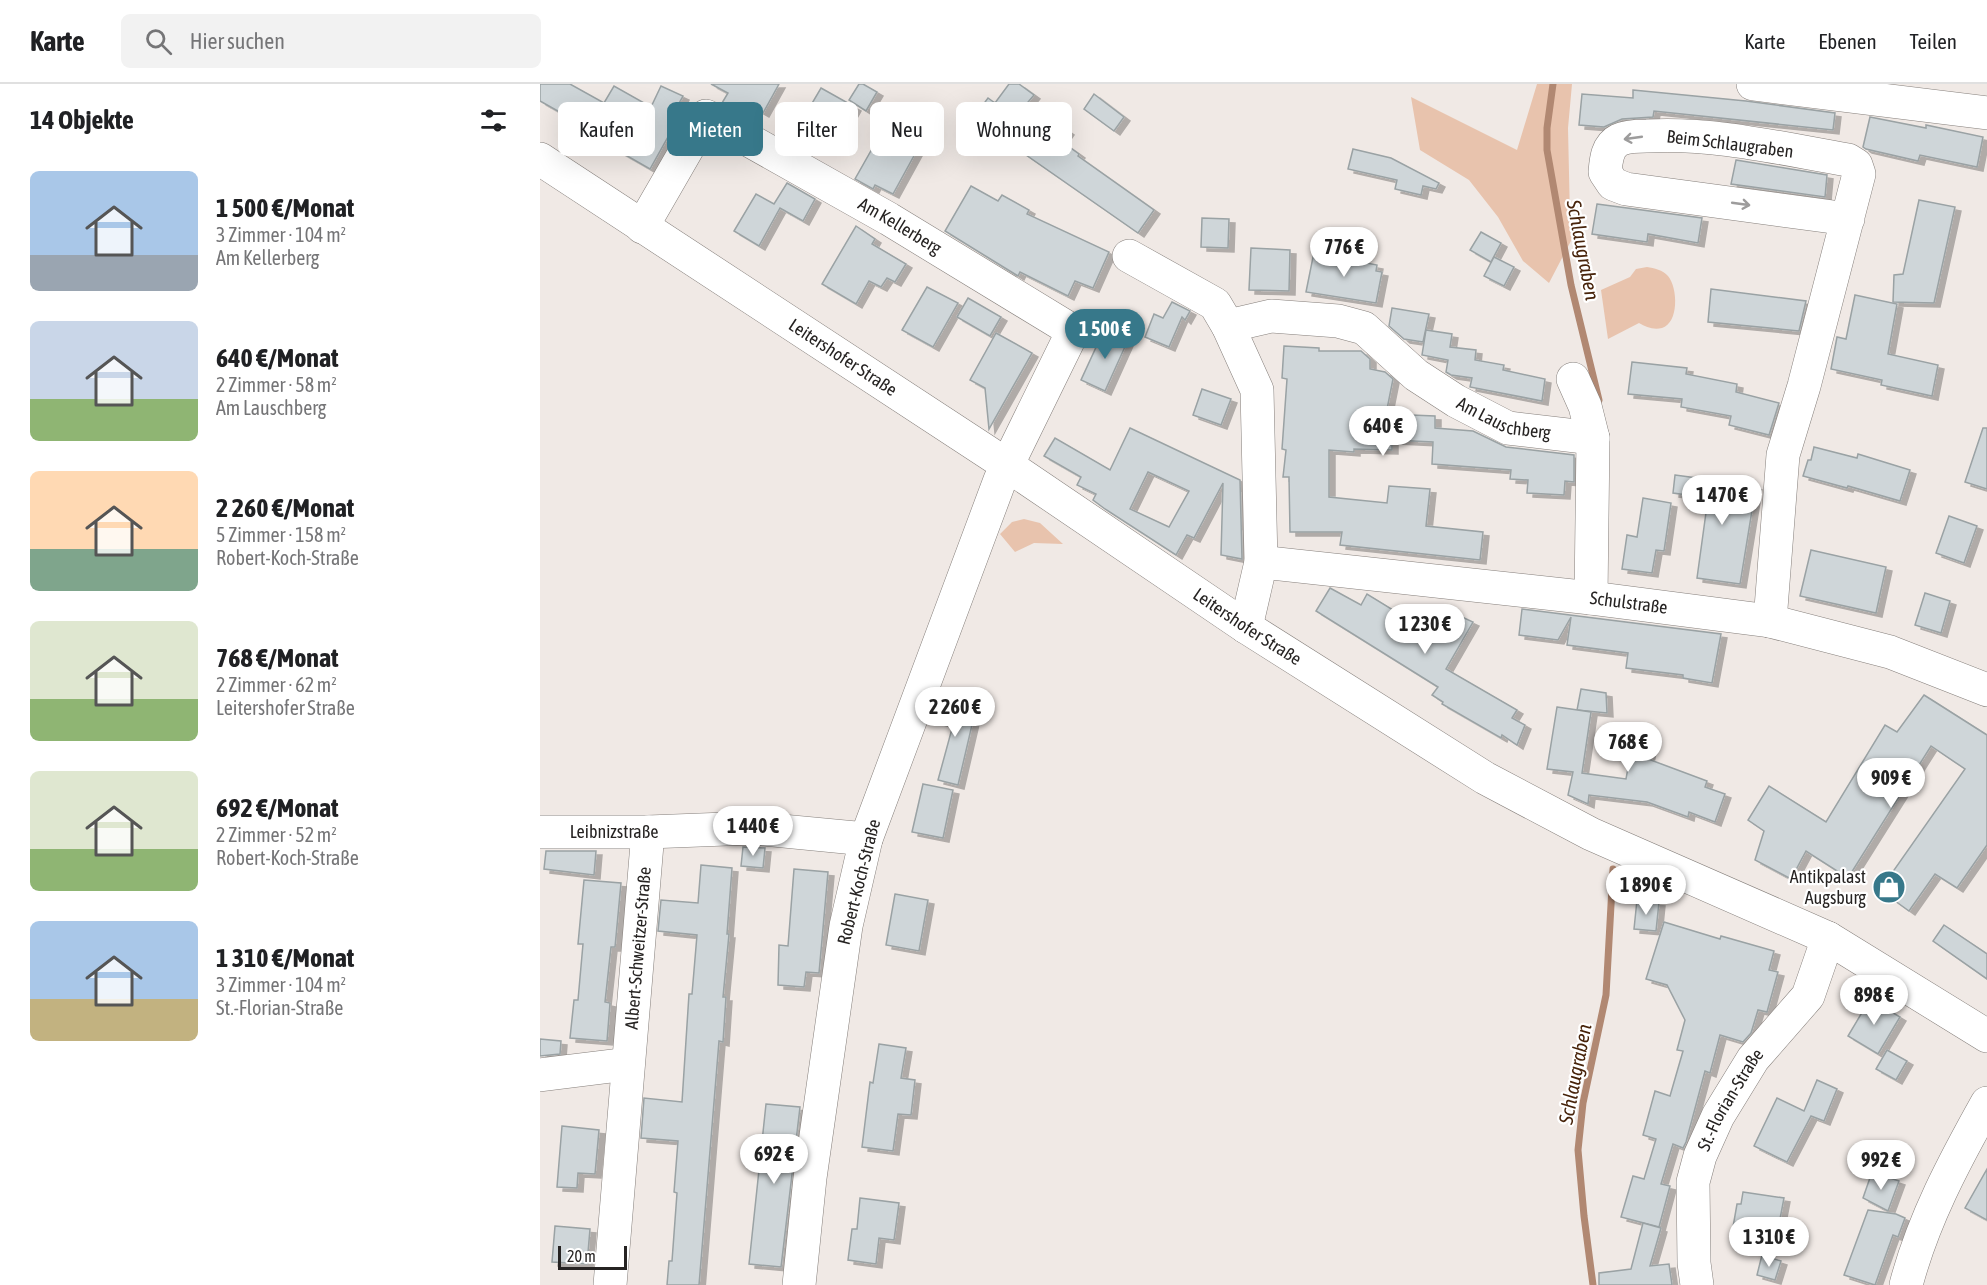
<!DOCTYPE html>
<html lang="de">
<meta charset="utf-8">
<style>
:root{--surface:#fff;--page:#f2f2f2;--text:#202124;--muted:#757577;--line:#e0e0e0;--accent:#37788a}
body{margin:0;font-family:"Asap Condensed",sans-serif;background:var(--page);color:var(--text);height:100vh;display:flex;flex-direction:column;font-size:22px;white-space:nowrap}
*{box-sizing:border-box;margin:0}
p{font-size:20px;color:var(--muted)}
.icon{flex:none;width:33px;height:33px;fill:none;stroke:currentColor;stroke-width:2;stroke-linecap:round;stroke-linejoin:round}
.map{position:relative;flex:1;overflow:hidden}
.side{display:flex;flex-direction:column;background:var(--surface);width:540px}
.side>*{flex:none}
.hud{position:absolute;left:18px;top:18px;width:570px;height:54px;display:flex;gap:12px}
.scale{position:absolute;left:18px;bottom:15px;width:69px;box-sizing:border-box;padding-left:6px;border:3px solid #262322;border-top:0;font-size:16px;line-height:21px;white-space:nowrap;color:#262322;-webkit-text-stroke:4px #fff;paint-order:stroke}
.price{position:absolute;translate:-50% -51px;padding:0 14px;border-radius:21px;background:#fff;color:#222;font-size:20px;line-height:39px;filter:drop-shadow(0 2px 3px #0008)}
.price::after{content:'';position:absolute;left:50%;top:36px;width:18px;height:14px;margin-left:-9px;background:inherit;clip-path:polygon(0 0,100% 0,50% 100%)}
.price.active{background:var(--accent);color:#fff}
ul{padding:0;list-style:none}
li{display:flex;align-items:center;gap:18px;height:150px;padding:0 30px}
li span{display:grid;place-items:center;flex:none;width:168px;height:120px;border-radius:9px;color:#555}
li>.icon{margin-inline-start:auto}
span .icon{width:72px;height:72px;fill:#fffc;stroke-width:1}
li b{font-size:26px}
h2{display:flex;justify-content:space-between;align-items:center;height:72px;padding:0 30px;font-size:26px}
.chip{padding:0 21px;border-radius:9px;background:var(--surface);box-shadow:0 6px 24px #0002;font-size:21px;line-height:54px}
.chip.active{background:var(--accent);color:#fff}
header{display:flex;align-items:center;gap:36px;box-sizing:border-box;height:84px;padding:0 30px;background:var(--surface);border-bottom:2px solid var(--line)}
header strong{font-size:28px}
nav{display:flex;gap:33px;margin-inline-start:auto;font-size:21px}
.search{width:420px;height:54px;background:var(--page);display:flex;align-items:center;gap:15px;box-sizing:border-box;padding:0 21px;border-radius:9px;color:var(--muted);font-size:22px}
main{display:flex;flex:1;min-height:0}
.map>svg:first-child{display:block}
</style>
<header>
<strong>Karte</strong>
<div class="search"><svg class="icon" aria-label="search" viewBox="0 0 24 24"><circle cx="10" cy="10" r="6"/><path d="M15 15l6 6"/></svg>Hier suchen</div>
<nav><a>Karte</a><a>Ebenen</a><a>Teilen</a></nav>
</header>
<main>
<section class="side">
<h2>14 Objekte<svg class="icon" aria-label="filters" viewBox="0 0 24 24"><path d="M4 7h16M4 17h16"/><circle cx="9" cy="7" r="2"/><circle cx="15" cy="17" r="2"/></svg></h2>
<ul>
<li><span style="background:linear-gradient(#a9c7e8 70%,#9aa5b1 0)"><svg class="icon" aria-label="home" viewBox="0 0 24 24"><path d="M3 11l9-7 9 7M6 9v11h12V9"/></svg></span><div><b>1 500 €/Monat</b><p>3 Zimmer · 104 m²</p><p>Am Kellerberg</p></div></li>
<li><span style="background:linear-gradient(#c9d6e8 65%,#8fb573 0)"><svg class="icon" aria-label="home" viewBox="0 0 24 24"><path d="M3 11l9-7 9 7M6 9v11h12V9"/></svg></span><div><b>640 €/Monat</b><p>2 Zimmer · 58 m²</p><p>Am Lauschberg</p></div></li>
<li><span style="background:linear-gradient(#ffd9b3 65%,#7fa58c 0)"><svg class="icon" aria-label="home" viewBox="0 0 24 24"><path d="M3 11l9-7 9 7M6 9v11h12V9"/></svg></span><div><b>2 260 €/Monat</b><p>5 Zimmer · 158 m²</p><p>Robert-Koch-Straße</p></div></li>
<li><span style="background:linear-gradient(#dfe7d0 65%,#8fb573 0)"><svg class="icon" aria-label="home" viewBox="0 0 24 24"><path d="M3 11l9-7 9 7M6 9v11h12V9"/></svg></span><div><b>768 €/Monat</b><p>2 Zimmer · 62 m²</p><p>Leitershofer Straße</p></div></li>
<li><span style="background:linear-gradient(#dfe7d0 65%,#8fb573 0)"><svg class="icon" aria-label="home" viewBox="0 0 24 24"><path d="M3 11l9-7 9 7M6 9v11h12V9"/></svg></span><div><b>692 €/Monat</b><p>2 Zimmer · 52 m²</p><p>Robert-Koch-Straße</p></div></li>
<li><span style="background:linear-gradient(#a9c7e8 65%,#c2b280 0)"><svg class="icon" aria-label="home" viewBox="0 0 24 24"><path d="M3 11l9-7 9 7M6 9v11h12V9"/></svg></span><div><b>1 310 €/Monat</b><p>3 Zimmer · 104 m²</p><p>St.-Florian-Straße</p></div></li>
</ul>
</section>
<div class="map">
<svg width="1447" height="1201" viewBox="0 0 1447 1201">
<defs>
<filter id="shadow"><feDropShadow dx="6" dy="4" stdDeviation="0" flood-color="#0004"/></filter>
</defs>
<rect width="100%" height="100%" fill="#f0e9e5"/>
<g fill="#e8c3ad">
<path d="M 997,0 L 1032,0 L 1028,44 L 1030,134 L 1033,153 L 1009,199 L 983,177 L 958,133 L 929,96 L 880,66 L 871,13 L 977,66 Z"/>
<path d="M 1107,183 C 1114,184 1123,186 1128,192 C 1138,204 1139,239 1122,244 C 1113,246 1106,243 1099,239 L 1068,255 L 1061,206 L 1090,193 L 1096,185 Z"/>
<path d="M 484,435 L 500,439 L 523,460 L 494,459 L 475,468 L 460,450 L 472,438 Z"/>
</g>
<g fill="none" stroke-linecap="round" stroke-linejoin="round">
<g stroke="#b18872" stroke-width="7">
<path d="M 1013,0 L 1007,44 L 1007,66 L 1031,201 L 1059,316"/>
<path d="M 1053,1201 L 1044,1132 L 1038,1066 L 1043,1019 L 1066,911 L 1073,785"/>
</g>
</g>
<g fill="#cfd6d9" stroke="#9aa2a4" stroke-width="1.5" fill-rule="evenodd" filter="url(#shadow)">
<path d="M 0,0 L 30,0 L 64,19 L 74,2 L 111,23 L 121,2 L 143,12 L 128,39 L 134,42 L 110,85 L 61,57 L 64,53 L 0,17 Z"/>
<path d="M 171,0 L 239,0 L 223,29 L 206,19 L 200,30 L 182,19 L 188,9 Z"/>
<path d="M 319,0 L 323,0 L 337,8 L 326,27 L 309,16 Z"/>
<path d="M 469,0 L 479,0 L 494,11 L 488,18 L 528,47 L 521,57 L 539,70 L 538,72 L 614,126 L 598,149 L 463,55 L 457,62 L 428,41 L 448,14 L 455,19 Z"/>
<path d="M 281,4 L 315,23 L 291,66 L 272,56 L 266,67 L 248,56 L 251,50 L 254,50 Z"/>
<path d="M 1093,6 L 1206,17 L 1295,29 L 1293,46 L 1114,27 L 1113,33 L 1082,35 L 1064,43 L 1039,41 L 1042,10 L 1093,14 Z"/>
<path d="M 554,10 L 584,33 L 574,47 L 544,25 Z"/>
<path d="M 1330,33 L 1386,44 L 1386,41 L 1443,53 L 1437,83 L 1380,71 L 1378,77 L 1326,65 L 1323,63 Z"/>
<path d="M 341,49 L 376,68 L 353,110 L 335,101 L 333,105 L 315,95 Z"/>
<path d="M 813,65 L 851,74 L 899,99 L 896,105 L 883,102 L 881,111 L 855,105 L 857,96 L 808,85 Z"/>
<path d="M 1196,76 L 1287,91 L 1285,113 L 1191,100 Z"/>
<path d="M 247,99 L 275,115 L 263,137 L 240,124 L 219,162 L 194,147 L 216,110 L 234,120 Z"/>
<path d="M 431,102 L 458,117 L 462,111 L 489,126 L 487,130 L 569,168 L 553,204 L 535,197 L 528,212 L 480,188 L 478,192 L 405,147 Z"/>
<path d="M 1379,116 L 1415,123 L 1394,219 L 1353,218 L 1354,191 L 1363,190 Z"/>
<path d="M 1057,120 L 1162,134 L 1158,159 L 1108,150 L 1107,158 L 1052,150 Z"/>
<path d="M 662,134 L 689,135 L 688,164 L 661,163 Z"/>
<path d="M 316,142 L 335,155 L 332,160 L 366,180 L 355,198 L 347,194 L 341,203 L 329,197 L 316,220 L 282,200 Z"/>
<path d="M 941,148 L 961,159 L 951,178 L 930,166 Z"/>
<path d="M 711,164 L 750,166 L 749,207 L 709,206 Z"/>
<path d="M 774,168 L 812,173 L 811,176 L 837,181 L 836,187 L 842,188 L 836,219 L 766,208 Z"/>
<path d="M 954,173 L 974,183 L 964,202 L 944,192 Z"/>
<path d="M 387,203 L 418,219 L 393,263 L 362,246 Z"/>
<path d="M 1171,205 L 1266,217 L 1259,247 L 1168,238 Z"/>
<path d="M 1315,211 L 1357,220 L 1348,270 L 1398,281 L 1392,312 L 1341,301 L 1342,296 L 1291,285 L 1297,253 L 1306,255 Z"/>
<path d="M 428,214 L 461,233 L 450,252 L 417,233 Z"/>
<path d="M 632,218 L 650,227 L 645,236 L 642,233 L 629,263 L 605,253 L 614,230 L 623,234 Z"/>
<path d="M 852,224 L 889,230 L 883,258 L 864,255 L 849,242 Z"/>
<path d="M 564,246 L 588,256 L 565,307 L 541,296 Z"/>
<path d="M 886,246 L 912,250 L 910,263 L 936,266 L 935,276 L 964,281 L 963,286 L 1005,295 L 1002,317 L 930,303 L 932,294 L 911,291 L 906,288 L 908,276 L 882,271 Z"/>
<path d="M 456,249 L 492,269 L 449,345 L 445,304 L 430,296 Z"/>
<path d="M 744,262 L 779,264 L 779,267 L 821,267 L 830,275 L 830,285 L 845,288 L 853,295 L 846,330 L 895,332 L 895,344 L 933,347 L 966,363 L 1034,371 L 1034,398 L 1025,397 L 1024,411 L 987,409 L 988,396 L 970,395 L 971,386 L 892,380 L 893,358 L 852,356 L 852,366 L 814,365 L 814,368 L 789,366 L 789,413 L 847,419 L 849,402 L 890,405 L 886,442 L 943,448 L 940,476 L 800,461 L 802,448 L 750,448 L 749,393 L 743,393 L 746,366 L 742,365 L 747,295 L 742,294 Z"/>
<path d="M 1092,278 L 1147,284 L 1146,290 L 1197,300 L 1196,308 L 1239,319 L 1229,351 L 1189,341 L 1191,332 L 1141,323 L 1142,315 L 1088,310 Z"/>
<path d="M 662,305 L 691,315 L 681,341 L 653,331 Z"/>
<path d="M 590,344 L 700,396 L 702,475 L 681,471 L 683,399 L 654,454 L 647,451 L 636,471 L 565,425 L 553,416 L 556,410 L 537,401 L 541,393 L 504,372 L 515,354 L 570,386 ZM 608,388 L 649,407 L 629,443 L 590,425 Z"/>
<path d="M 1443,344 L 1447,344 L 1447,405 L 1425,398 Z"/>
<path d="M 1274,363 L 1317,374 L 1318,370 L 1370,386 L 1360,417 L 1308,402 L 1307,404 L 1263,392 L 1268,376 L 1271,376 Z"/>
<path d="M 1135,391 L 1216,402 L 1200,500 L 1157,494 L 1168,414 L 1133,409 Z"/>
<path d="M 1103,414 L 1131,419 L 1124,467 L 1116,466 L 1112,489 L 1082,485 L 1087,451 L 1097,453 Z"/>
<path d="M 1409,432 L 1437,442 L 1424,479 L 1396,469 Z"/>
<path d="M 1271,466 L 1346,483 L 1336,529 L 1260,512 Z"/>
<path d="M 790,504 L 821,521 L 827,510 L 874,539 L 888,534 L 896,521 L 933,538 L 906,585 L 977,626 L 972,634 L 985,641 L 977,661 L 962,651 L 961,654 L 902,620 L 903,618 L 892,611 L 898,603 L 776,527 Z"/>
<path d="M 1385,509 L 1410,517 L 1401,549 L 1375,541 Z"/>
<path d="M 982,525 L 1181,550 L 1172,599 L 1143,594 L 1143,591 L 1086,584 L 1088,569 L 1027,561 L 1031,533 L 1018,556 L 979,551 Z"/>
<path d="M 1041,605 L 1066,609 L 1067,629 L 1037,626 Z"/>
<path d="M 1384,611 L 1447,651 L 1447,761 L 1417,804 L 1395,790 L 1369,827 L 1340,806 L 1425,685 L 1391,662 L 1308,794 L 1266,767 L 1251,795 L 1215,776 L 1224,747 L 1208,736 L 1229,702 L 1286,738 L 1345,641 L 1357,648 Z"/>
<path d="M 403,612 L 427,618 L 425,625 L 435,628 L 418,701 L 398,696 L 413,641 L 397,637 Z"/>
<path d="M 1017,623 L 1051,628 L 1042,689 L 1086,695 L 1094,651 L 1112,655 L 1108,675 L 1167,697 L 1165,703 L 1185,710 L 1175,738 L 1149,728 L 1148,733 L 1107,718 L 1049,711 L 1048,720 L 1028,711 L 1033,688 L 1007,685 Z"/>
<path d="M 383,700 L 413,706 L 403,754 L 372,748 Z"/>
<path d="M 203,763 L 225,764 L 223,784 L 201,782 Z"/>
<path d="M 6,767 L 56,767 L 54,791 L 4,785 Z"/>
<path d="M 161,781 L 192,784 L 187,850 L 189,850 L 183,913 L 186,913 L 183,958 L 179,957 L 159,1201 L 127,1201 L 129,1177 L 132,1177 L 137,1109 L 134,1108 L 138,1057 L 101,1054 L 104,1014 L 142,1018 L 149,910 L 152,910 L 157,851 L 118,847 L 121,816 L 158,819 Z"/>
<path d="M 254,785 L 288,788 L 279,889 L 266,888 L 264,903 L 238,901 L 239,861 L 248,862 Z"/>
<path d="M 44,796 L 81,799 L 75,863 L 71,863 L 65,918 L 70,919 L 67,957 L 30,954 L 34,916 L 38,916 L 43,860 L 38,860 Z"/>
<path d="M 355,810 L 388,816 L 379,867 L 346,861 Z"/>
<path d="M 1097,816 L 1119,818 L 1116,847 L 1094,845 Z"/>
<path d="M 1124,838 L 1180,855 L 1181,852 L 1234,867 L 1229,886 L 1238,888 L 1227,928 L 1218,926 L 1211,949 L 1203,958 L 1180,951 L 1170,989 L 1165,987 L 1146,1058 L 1143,1064 L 1133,1060 L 1121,1100 L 1130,1102 L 1119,1143 L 1081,1133 L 1093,1092 L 1104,1095 L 1116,1055 L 1103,1051 L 1115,1007 L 1130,1012 L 1143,967 L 1137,966 L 1145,936 L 1127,901 L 1106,895 Z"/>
<path d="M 1404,841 L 1447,870 L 1447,895 L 1393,857 Z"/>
<path d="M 1330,915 L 1360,933 L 1338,970 L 1308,952 Z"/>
<path d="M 0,955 L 21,957 L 20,970 L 0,972 Z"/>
<path d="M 339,960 L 366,964 L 361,994 L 375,996 L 371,1031 L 358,1030 L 353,1067 L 322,1063 L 330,998 L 333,999 Z"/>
<path d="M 1347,966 L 1367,977 L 1356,996 L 1336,985 Z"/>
<path d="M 1277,996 L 1297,1005 L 1284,1037 L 1271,1032 L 1247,1078 L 1214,1062 L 1237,1014 L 1264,1027 Z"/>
<path d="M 226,1020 L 260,1023 L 241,1183 L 209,1180 Z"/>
<path d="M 22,1042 L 59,1046 L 55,1090 L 38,1089 L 37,1104 L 17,1103 Z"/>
<path d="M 1447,1085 L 1447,1136 L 1425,1124 Z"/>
<path d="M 1332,1088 L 1359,1097 L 1348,1127 L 1323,1114 Z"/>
<path d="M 1203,1108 L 1244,1114 L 1235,1161 L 1196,1155 L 1198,1144 L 1193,1143 L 1197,1120 L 1201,1120 Z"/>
<path d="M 320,1114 L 359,1119 L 354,1156 L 339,1154 L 336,1180 L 308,1176 L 312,1145 L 317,1145 Z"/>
<path d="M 1328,1126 L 1356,1130 L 1365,1134 L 1358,1153 L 1353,1151 L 1335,1201 L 1304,1191 Z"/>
<path d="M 1103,1139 L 1121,1144 L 1110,1182 L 1129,1180 L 1132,1201 L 1059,1201 L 1059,1189 L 1091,1185 Z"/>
<path d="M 15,1142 L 50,1145 L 47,1180 L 12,1178 Z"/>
<path d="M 1222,1171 L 1241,1177 L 1235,1196 L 1217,1191 Z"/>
</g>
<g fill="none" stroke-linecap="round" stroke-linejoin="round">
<g stroke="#857f7b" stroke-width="34">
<g id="minor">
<path d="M 1213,0 L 1447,29"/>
<path id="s1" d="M 0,75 L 467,381 L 706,543 L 945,694 L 1051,750 L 1288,854 L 1447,952"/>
<path id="s2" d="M 102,143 L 166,32 L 349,135 L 533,247 L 460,396 L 326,755 L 306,842 L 270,1094 L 259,1201"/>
<path d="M 589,172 L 675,220 L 688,242 L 717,306 L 721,478 L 706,543"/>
<path id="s3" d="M 688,242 L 731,232 L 798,237 L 824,244 L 876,291 L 916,317 L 968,344 L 1053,354 L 1051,514"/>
<path d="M 1033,295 L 1045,322 L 1053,354"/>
<path id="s4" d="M 721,478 L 1051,514 L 1230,537 L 1350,568 L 1447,606"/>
<path d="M 1230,537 L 1243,371 L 1264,302 L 1319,90 L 1316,81 L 1308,76 C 1243,65 1174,48 1107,52 C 1099,52 1087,52 1079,56 C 1067,62 1066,76 1065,88 L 1073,100 L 1086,105 L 1308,135"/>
<path id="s5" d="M 0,748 L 108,748 L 212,744 L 326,755"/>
<path d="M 0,991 L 88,980"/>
<path id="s6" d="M 70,1201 L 108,748"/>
<path id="s7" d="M 1157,1201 L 1154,1179 L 1153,1098 L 1160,1072 L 1178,1032 L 1213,975 L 1268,912 L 1288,854"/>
<path d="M 1366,1201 C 1383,1136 1414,1078 1447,1019"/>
</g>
</g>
<use href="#minor" stroke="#fff" stroke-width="33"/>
</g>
<defs><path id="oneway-shaft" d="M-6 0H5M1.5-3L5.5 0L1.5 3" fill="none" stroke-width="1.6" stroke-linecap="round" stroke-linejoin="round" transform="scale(1.5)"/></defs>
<g stroke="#9d9c9c">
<use href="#oneway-shaft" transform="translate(1093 54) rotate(172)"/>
<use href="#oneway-shaft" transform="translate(1201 120) rotate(8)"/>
</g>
<defs>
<g id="shop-disc" transform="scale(1.725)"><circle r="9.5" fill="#37788a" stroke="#fff"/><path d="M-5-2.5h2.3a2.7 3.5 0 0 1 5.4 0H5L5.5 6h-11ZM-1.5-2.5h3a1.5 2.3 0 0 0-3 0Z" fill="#fff"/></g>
</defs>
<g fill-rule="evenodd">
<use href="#shop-disc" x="1349" y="803"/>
</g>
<g text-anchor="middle" stroke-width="4.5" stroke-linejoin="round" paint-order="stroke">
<g font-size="18" fill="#262322" stroke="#fff">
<text transform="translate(1190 60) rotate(7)" y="6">Beim Schlaugraben</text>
<text dy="6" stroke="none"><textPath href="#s2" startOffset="351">Am Kellerberg</textPath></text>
<text dy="6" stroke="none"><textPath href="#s1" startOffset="362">Leitershofer Straße</textPath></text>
<text dy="6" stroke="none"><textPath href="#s3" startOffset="308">Am Lauschberg</textPath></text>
<text dy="6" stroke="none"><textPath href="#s4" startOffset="370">Schulstraße</textPath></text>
<text dy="6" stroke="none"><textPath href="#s1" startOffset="848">Leitershofer Straße</textPath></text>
<text dy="6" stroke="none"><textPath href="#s5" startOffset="74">Leibnizstraße</textPath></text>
<text transform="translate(319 798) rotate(-76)" y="6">Robert-Koch-Straße</text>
<text dy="6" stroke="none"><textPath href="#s6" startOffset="338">Albert-Schweitzer-Straße</textPath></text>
<text dy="6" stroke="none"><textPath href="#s7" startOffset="194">St.-Florian-Straße</textPath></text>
</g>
<g font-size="18" fill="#262322" stroke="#fff" text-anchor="end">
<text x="1326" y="799">Antikpalast<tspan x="1326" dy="21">Augsburg</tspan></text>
</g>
<g font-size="20" font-style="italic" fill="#47230a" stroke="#fff">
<text transform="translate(1043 166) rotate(79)" y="7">Schlaugraben</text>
<text transform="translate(1035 990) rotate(-79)" y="7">Schlaugraben</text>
</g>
</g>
</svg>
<div class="scale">20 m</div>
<b class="price" style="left:804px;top:194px">776 €</b>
<b class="price active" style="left:565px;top:276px">1 500 €</b>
<b class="price" style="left:843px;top:373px">640 €</b>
<b class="price" style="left:1182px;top:442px">1 470 €</b>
<b class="price" style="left:885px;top:571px">1 230 €</b>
<b class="price" style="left:415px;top:654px">2 260 €</b>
<b class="price" style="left:1088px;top:689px">768 €</b>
<b class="price" style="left:1351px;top:725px">909 €</b>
<b class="price" style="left:213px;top:773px">1 440 €</b>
<b class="price" style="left:1106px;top:832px">1 890 €</b>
<b class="price" style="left:1334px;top:942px">898 €</b>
<b class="price" style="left:234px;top:1101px">692 €</b>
<b class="price" style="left:1341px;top:1107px">992 €</b>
<b class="price" style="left:1229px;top:1184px">1 310 €</b>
<div class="hud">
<a class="chip">Kaufen</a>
<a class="chip active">Mieten</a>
<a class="chip">Filter</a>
<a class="chip">Neu</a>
<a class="chip">Wohnung</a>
</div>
</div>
</main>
